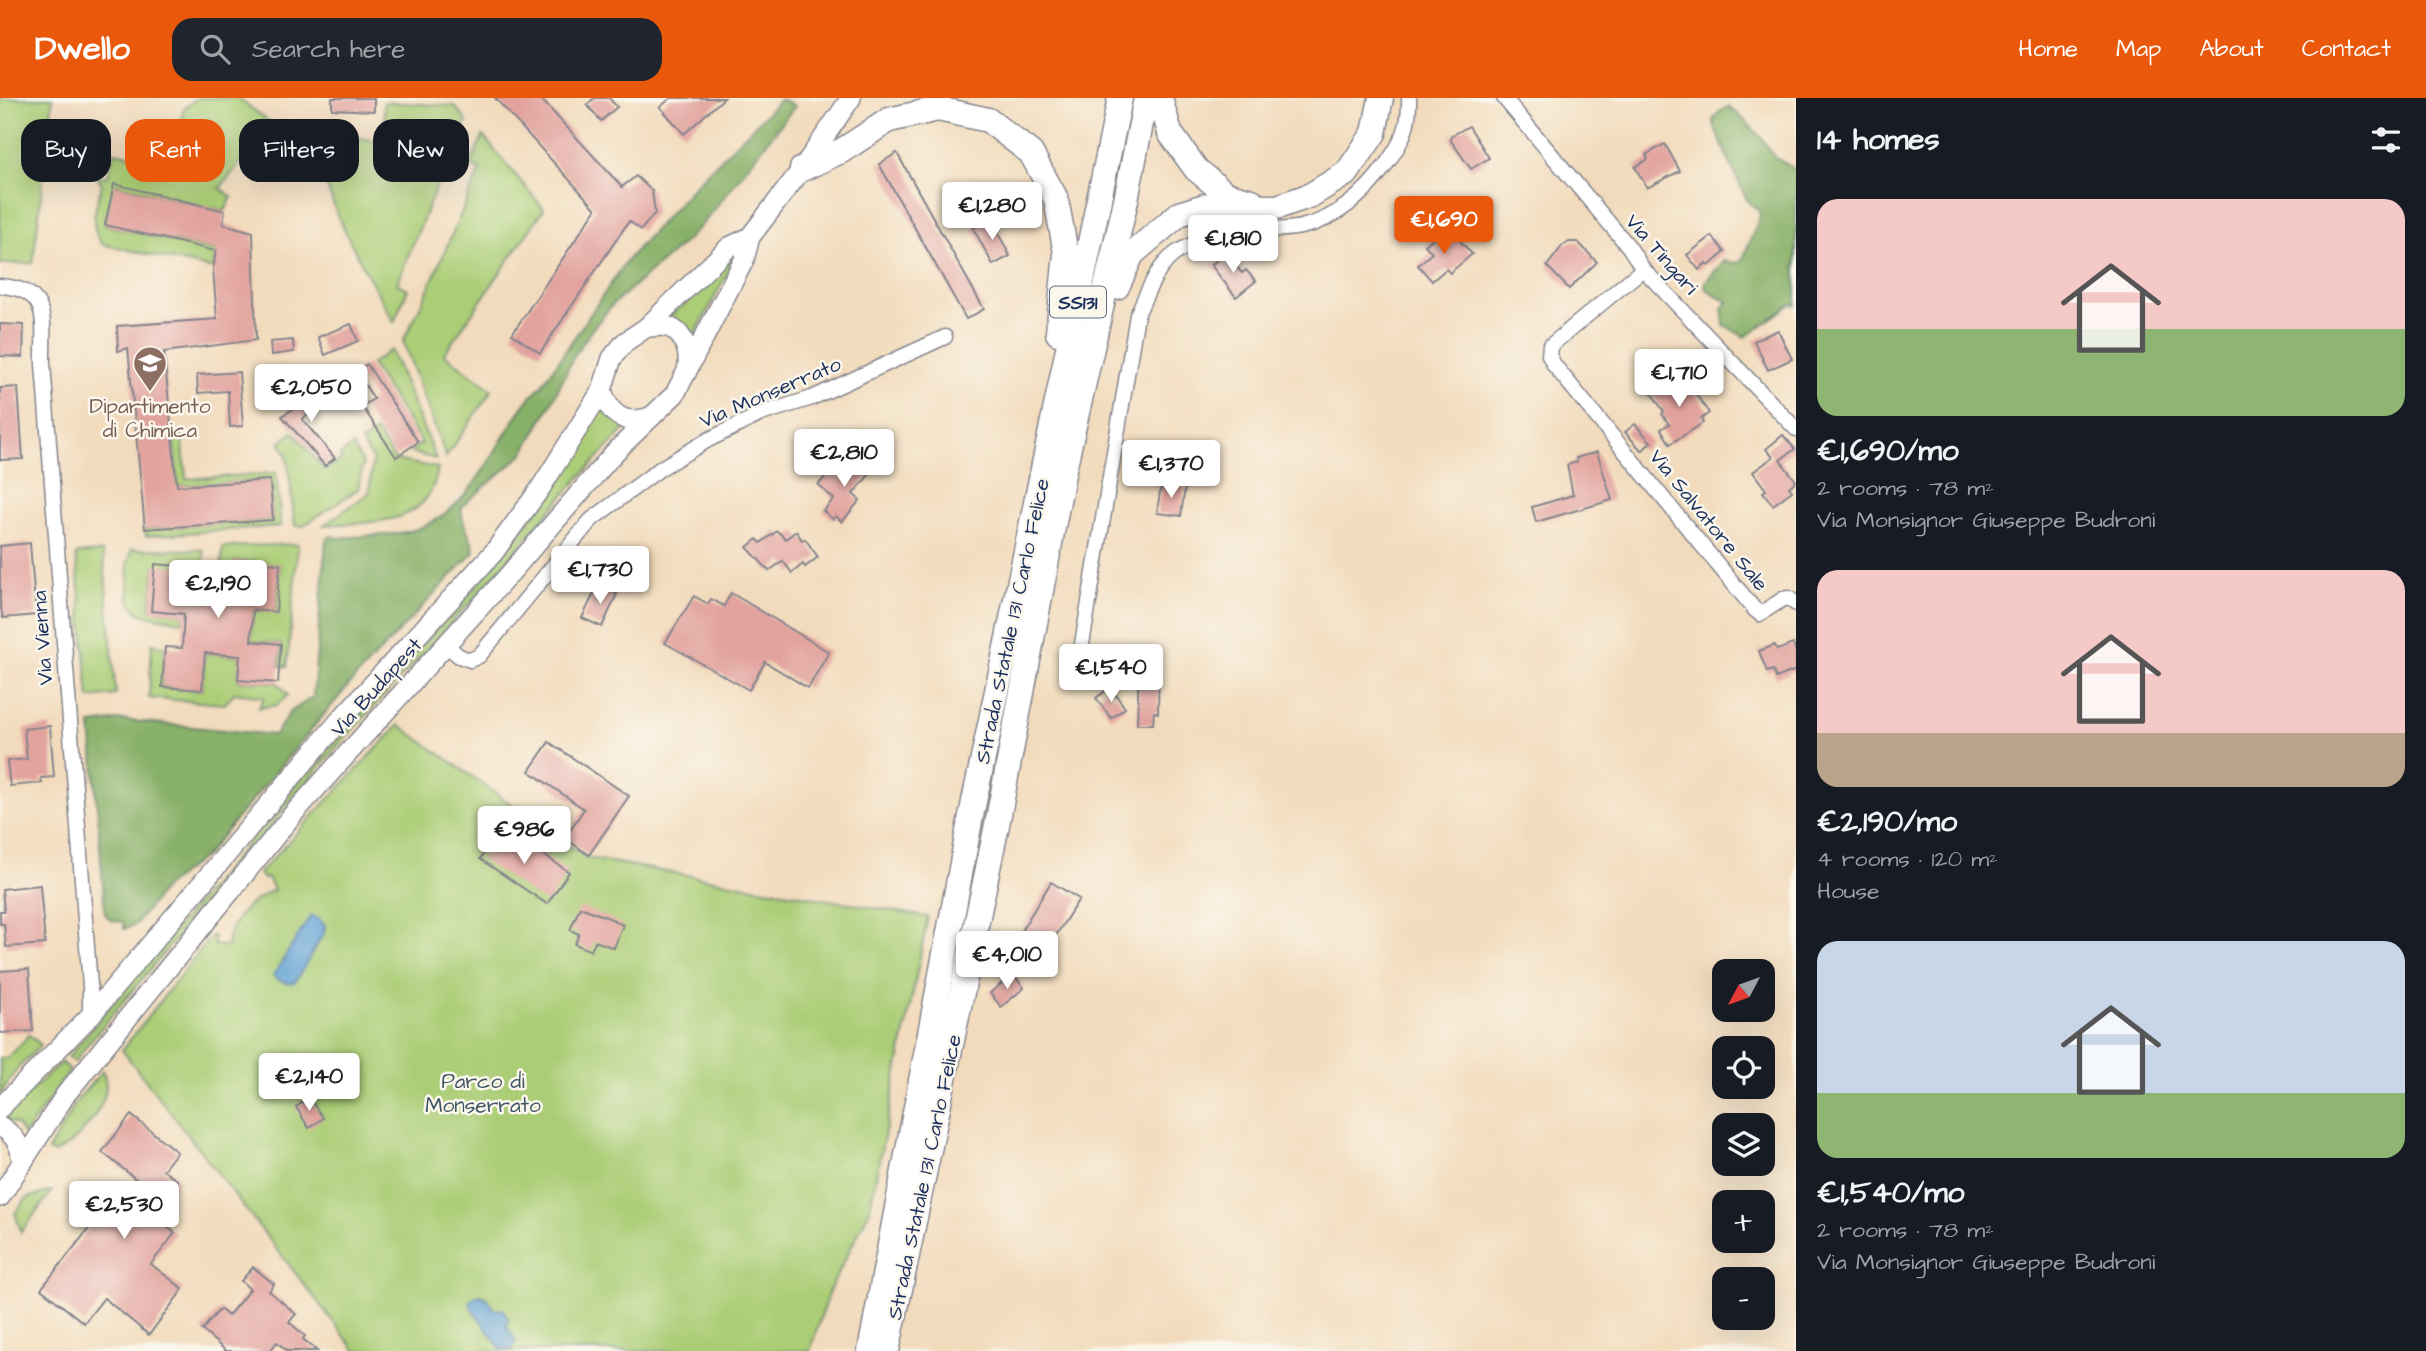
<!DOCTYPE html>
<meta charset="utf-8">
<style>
:root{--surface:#171b24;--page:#20242c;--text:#f1f3f6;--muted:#9ea1a6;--accent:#ea580c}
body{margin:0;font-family:"Architects Daughter",sans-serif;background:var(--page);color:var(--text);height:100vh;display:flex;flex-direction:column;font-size:26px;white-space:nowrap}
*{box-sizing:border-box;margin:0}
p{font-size:23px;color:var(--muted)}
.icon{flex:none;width:38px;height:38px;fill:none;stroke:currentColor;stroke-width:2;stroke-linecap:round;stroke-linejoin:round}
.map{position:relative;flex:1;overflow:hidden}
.details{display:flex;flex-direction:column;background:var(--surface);width:630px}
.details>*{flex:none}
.hud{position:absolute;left:21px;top:21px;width:665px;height:63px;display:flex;gap:14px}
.needle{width:46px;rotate:229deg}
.tools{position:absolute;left:1712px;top:861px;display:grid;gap:14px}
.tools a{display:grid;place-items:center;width:63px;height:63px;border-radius:14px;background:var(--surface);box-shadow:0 7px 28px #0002;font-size:35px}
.price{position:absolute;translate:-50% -60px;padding:0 16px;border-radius:7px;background:#fff;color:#222;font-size:23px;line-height:46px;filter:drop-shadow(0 2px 4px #0008)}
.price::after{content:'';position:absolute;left:50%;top:42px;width:21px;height:16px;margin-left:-10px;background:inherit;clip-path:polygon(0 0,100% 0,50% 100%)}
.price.active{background:var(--accent);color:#fff}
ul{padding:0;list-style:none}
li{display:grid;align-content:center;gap:14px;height:371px;padding:0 21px}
li span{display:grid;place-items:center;height:217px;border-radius:21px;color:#555}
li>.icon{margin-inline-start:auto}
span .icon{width:126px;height:126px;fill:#fffc;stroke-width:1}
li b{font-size:30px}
h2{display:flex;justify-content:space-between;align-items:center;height:84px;padding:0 21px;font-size:30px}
.chip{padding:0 24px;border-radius:21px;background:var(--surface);box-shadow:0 7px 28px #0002;font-size:24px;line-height:63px}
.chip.active{background:var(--accent);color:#fff}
header{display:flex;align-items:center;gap:42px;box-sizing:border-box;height:98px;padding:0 35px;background:var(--accent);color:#fff}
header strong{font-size:33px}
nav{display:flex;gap:38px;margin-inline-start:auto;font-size:24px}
.search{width:490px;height:63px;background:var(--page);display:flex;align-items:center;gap:18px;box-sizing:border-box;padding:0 24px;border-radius:21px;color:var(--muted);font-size:26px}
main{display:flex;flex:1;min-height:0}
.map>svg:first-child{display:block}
</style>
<header>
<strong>Dwello</strong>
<div class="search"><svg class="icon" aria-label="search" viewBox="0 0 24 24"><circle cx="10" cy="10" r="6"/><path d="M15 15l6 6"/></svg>Search here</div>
<nav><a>Home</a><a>Map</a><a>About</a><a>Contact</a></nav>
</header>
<main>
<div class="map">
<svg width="1796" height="1253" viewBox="0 0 1796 1253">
<rect width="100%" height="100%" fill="#fbf7ec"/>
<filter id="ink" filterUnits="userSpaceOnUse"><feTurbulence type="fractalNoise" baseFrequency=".0143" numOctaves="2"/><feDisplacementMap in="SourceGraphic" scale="14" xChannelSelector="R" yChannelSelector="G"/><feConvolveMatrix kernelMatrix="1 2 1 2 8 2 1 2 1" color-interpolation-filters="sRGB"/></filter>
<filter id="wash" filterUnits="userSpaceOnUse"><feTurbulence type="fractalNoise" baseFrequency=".00686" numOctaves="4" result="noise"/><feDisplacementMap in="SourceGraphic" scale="28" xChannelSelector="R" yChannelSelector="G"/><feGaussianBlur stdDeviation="1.57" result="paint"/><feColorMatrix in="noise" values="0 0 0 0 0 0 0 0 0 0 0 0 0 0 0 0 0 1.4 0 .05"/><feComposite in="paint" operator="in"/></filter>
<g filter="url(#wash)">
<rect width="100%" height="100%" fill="#f2dbbc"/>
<g fill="#aacd76" stroke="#627e6a" stroke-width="2">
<path d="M 0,0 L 53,0 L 33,165 L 0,166 Z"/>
<path d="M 196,0 L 238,0 L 272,26 L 220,90 L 232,99 L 225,113 L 115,86 L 105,127 L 216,153 L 213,171 L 102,146 C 87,127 97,107 102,86 L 97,79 L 108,78 L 114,54 L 176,66 L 183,12 Z"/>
<path d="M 384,4 L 455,8 L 467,24 L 456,38 L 426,29 L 385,29 Z"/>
<path d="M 334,34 L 448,59 L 397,186 L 408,191 L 394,224 C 376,191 324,105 325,71 C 325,58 329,45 334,34 Z"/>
<path d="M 483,38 L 544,111 L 444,256 L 492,292 L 446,359 L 403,243 L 425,199 L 480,72 L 470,67 Z"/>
<path d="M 738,155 L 693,241 L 665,221 L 695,198 Z"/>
<path d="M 391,252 L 436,361 L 409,354 L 422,345 L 371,266 Z"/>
<path d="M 602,310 L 628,328 L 569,391 L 486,487 L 333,653 L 85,949 L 75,964 L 68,959 L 328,649 L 482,482 L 542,407 Z"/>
<path d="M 182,334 L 186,381 L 276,375 L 281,428 L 146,438 L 145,431 L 273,422 L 270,382 L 177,388 L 173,336 Z"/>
<path d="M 293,334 L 325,372 L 342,361 L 340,357 L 353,348 L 363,366 L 358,391 L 303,428 L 295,428 L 287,356 L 280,345 Z"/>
<path d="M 376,334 L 395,362 L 438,370 C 429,431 372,423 324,427 L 369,395 L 373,362 L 361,344 Z"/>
<path d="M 298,446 L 287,569 L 280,568 L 281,546 L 251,543 L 253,512 L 276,513 L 280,467 L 235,463 L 232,497 L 219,496 L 223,449 Z"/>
<path d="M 132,451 L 204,452 L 204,494 L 155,467 L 151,512 L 184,516 L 183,524 L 139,516 L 129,502 L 128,465 Z"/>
<path d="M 103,454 L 116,597 L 89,600 L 76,456 Z"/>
<path d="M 152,545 L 165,549 L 162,589 L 202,592 L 205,555 L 240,558 L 238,582 L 278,585 L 288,597 L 277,607 L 259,610 L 264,599 L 234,595 L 225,606 L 149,600 Z"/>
<path d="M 399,627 L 587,760 L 928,819 L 869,1114 L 829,1193 L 810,1253 L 356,1253 L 122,952 L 212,837 L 214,839 L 214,847 L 227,848 C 229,822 251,802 274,792 L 268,780 L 263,781 L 259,775 Z"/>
<path d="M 29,937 L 41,947 L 17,971 L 0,997 L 0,960 L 8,960 Z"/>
<path d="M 61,964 L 70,973 L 24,1037 L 17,1027 L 3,1020 Z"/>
<path d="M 103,972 C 104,977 106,983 106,988 C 106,1011 74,1048 54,1055 L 48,1053 L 78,1001 Z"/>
<path d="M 52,1093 L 21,1134 L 15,1115 L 27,1100 Z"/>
</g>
<g fill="#87b067" stroke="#517062" stroke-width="2">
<path d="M 781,1 L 795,8 L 706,122 L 685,144 L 613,206 L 593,230 L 574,258 L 552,304 L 523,356 L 462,408 C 459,425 473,436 474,454 L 353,582 L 206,757 L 165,789 L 135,827 L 124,831 L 123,824 L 111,822 L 105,816 L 91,626 L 121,622 L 275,637 L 290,614 L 313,599 L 326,442 L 331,438 L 339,440 C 363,437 391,439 414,432 C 482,410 496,331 542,287 L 627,162 L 696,86 Z"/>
<path d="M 1729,9 L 1738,16 L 1759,37 L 1775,59 L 1796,72 L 1796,207 L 1791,206 L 1745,239 L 1724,227 L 1722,210 L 1728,204 L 1706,191 L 1705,184 L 1724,163 L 1737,165 L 1742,163 L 1760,118 L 1758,111 L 1749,105 L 1744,96 L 1717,36 L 1713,22 L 1719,14 Z"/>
</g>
<g fill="#60a1d4" stroke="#3e6899" stroke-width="2">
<path d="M 311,817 L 319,821 L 325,828 L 324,835 L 295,884 C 285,886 281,884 273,878 Z"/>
<path d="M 480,1197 L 487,1200 L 495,1212 L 503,1211 L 509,1222 L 506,1227 L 516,1243 L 512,1252 L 501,1251 L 471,1209 L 470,1203 L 474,1199 Z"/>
</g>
<g id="blocks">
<g fill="#e2a39e">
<path d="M 332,0 L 374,0 L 374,13 L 332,11 Z"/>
<path d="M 495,0 L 540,0 L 622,89 L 636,78 L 652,93 L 655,115 L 641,132 L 629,123 L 540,255 L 512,236 L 596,111 Z"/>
<path d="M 594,0 L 609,0 L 617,9 L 601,23 L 587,7 Z"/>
<path d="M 671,0 L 724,0 L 684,36 L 660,9 Z"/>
<path d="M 1469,28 L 1489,60 L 1471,71 L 1451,43 L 1451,38 Z"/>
<path d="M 1665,46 L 1680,73 L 1647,90 L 1635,69 L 1648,61 L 1646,57 Z"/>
<path d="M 897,55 L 984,211 L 966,221 L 879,66 Z"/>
<path d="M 114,86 L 225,113 L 223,126 L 253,134 L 256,242 L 164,254 L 177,388 L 270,382 L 273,422 L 145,431 L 128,250 L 118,253 L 117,228 L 217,221 L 213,171 L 216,153 L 105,127 Z"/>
<path d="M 991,121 L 1010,158 L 993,167 L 973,130 Z"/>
<path d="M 1454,136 L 1472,156 L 1450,175 L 1446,171 L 1432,183 L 1418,167 L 1432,155 L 1425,147 L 1437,137 L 1443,145 Z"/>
<path d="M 1712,138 L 1725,154 L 1709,168 L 1706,165 L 1699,172 L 1687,157 Z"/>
<path d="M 1569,144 L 1578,144 L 1597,164 L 1569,191 L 1547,168 L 1563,147 Z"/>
<path d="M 1226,155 L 1242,175 L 1246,172 L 1256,183 L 1236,199 L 1211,167 Z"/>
<path d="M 0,226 L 24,227 L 23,259 L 0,258 Z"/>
<path d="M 351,226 L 358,243 L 325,257 L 318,239 Z"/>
<path d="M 1778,232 L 1792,261 L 1768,272 L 1754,243 Z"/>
<path d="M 293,242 L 294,254 L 271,257 L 270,244 Z"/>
<path d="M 367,266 L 418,344 L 396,359 L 362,308 L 374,301 L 356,273 Z"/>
<path d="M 239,274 L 243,328 L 230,329 L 228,293 L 198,295 L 197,277 Z"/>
<path d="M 1673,279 L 1678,287 L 1686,282 L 1709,315 L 1701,321 L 1703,325 L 1670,346 L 1661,331 L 1669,326 L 1662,316 L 1664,314 L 1651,294 Z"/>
<path d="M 18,289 L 23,361 L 0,362 L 0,290 Z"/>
<path d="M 328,289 L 335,300 L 302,321 L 335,360 L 325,368 L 282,318 Z"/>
<path d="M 1635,326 L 1651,344 L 1642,353 L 1625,334 Z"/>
<path d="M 1783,337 L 1795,351 L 1780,362 L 1796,383 L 1789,389 L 1792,393 L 1773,407 L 1763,394 L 1766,392 L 1753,374 L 1773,359 L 1766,351 Z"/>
<path d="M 1597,354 L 1612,402 L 1536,424 L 1532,409 L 1573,397 L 1567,367 L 1577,364 L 1576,360 Z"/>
<path d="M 861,361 L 874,371 L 853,396 L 860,402 L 842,424 L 836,418 L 833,421 L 823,413 L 834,401 L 818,387 L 836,367 L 848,377 Z"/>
<path d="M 1161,386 L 1185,389 L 1181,418 L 1157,415 Z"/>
<path d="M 777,433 L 786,441 L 796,433 L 802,442 L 805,441 L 818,459 L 805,469 L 803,466 L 792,475 L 783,463 L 769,473 L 747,449 L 757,441 L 761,445 Z"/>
<path d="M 30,445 L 36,517 L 3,520 L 0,505 L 0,448 Z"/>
<path d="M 234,463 L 280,466 L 276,514 L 253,512 L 251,543 L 281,546 L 278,585 L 238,582 L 240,558 L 205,555 L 202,592 L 162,589 L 165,549 L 182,550 L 184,516 L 151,513 L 155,466 L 199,470 L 199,477 L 233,480 Z"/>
<path d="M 598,487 L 617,496 L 602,529 L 582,520 Z"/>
<path d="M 731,495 L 829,554 L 808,590 L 765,564 L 749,592 L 665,545 L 694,498 L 708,506 L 711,501 L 724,508 Z"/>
<path d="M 1793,546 L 1796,554 L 1796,572 L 1776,580 L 1773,572 L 1767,574 L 1759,553 L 1775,547 L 1777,552 Z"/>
<path d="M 1139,569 L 1159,570 L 1158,615 L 1154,614 L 1153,626 L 1137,626 Z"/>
<path d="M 1107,592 L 1112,599 L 1116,597 L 1125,610 L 1111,620 L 1096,600 Z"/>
<path d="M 50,628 L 54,679 L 41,680 L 42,685 L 10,688 L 7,663 L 27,661 L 24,631 Z"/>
<path d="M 549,644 L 629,698 L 589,757 L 565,740 L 584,711 L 529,673 Z"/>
<path d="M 502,729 L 569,774 L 547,806 L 480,761 Z"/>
<path d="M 1051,784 L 1079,801 L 1055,839 L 1053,838 L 1046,848 L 1021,833 Z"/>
<path d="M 40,787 L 45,846 L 6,849 L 4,826 L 0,826 L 0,813 L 4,813 L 2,791 Z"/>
<path d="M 580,809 L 614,822 L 614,823 L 623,827 L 614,850 L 595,843 L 591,853 L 575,846 L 579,836 L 570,832 Z"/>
<path d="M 1000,846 L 1017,855 L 1011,866 L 994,857 Z"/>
<path d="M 29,871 L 33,933 L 0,935 L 0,873 Z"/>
<path d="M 1013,876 L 1024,890 L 1001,909 L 990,895 Z"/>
<path d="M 309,1000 L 323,1020 L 309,1030 L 296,1009 Z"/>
<path d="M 131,1017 L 177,1054 L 163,1072 L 178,1083 L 152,1117 L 175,1135 L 151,1166 L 183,1191 L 149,1237 L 104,1200 L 84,1225 L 41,1191 L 114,1099 L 125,1108 L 142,1086 L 102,1054 Z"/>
<path d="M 253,1169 L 274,1186 L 269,1193 L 296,1216 L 289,1224 L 305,1238 L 303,1241 L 317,1253 L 287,1253 L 277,1244 L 270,1253 L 226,1253 L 202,1232 L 220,1211 L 228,1218 L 250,1191 L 241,1183 Z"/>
</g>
</g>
</g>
<g filter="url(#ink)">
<use href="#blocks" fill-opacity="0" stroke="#86858d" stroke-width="2"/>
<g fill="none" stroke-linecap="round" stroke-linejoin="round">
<g stroke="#86858d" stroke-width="17">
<g id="street">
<path d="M 1504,0 L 1629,149 L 1643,171 L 1796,331"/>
<path d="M 1643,171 L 1550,248 L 1549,257 L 1554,267 L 1755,512 L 1760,516 L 1783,501 L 1789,500 L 1796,506"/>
<path d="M 0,188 C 53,191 42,226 43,266 L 90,888 L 90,918"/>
<path d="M 445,546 L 459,558 L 470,562 L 479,558 L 591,422 L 661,370 L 708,342 L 761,316 L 812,300 L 945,239"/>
<path d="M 1079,564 L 1137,217 C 1147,195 1158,164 1181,152 C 1195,144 1216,138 1232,135 C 1254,130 1278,134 1301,129 C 1335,122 1365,96 1385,68 C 1402,44 1410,30 1409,0"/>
</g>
</g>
<g stroke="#86858d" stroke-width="22">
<g id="secondary">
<path d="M 647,229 C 652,229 658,228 664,228 C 684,231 691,256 687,273"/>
<path d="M 602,292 C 610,319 626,328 652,318"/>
<path d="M 0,1010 L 90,918 L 340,622 L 494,454 L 540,391 L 602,292 L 612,260 L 625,244 L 647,229 L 729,149 L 750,139"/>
<path d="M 0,1028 C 16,1038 21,1047 22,1066"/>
<path d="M 0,1099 L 66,996 L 294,715 L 507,479 L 615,354 L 675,296 L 744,162 L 750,139 L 802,71 L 851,0"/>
</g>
</g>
<g stroke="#86858d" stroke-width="27">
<g id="highway">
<path d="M 1160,0 L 1170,35 L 1196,71 L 1226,96 L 1252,103"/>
<path d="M 802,71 L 843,52 L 889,22 L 938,11 L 988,22 L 1031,55 L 1056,101 L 1066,155 L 1058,235"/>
<path d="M 1117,189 L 1132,156 L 1179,116 L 1205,108 L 1277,109 L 1311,97 L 1347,75 L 1374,35 L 1381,0"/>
<path d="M 870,1253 L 970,723 L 1120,0"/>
<path d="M 887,1253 L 997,727 L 1064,371 L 1126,102 L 1146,0"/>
</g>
</g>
<use href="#street" stroke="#fff" stroke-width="14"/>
<use href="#secondary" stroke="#fff" stroke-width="19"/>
<use href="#highway" stroke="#fff" stroke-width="24"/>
</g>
</g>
<defs>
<g id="university-pin" transform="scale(1.75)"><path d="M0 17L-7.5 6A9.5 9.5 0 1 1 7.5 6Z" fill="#8d6e63" stroke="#fbf7ec"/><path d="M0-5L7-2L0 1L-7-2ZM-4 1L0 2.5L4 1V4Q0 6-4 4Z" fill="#fff"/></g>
</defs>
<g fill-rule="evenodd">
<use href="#university-pin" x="150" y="265"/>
</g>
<g text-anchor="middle" stroke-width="5" stroke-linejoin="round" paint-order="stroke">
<rect fill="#fbf7ec" stroke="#5e6b89" stroke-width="2" x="1050" y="188.5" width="56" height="31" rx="5"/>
<g font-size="19" font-weight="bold" fill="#1b2f5e">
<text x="1078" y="211">SS131</text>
</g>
<g font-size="21" fill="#1b2f5e" stroke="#fbf7ec">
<text transform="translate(1662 156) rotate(49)" y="7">Via Tingari</text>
<text transform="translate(770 294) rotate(-23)" y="7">Via Monserrato</text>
<text transform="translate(1709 422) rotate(51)" y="7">Via Salvatore Sale</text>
<text transform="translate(1012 523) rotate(-78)" y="7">Strada Statale 131 Carlo Felice</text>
<text transform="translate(42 540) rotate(-94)" y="7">Via Vienna</text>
<text transform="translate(376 589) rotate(-48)" y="7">Via Budapest</text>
<text transform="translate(924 1079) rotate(-78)" y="7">Strada Statale 131 Carlo Felice</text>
</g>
<g font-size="21" fill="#785e54" stroke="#fbf7ec">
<text x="150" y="315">Dipartimento<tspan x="150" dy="24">di Chimica</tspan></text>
</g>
<g font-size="21" fill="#3f5664" stroke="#fbf7ec">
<text x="483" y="990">Parco di<tspan x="483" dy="24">Monserrato</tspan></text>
</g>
</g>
</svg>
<div class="tools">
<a><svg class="needle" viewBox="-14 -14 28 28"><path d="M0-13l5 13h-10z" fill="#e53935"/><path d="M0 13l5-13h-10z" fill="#9ea1a6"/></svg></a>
<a><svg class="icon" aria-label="locate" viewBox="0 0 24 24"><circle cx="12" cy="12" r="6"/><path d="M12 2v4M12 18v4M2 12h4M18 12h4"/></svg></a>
<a><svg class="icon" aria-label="layers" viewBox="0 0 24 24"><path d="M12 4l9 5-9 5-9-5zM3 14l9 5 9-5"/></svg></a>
<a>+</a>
<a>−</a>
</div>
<b class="price" style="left:992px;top:144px">€1,280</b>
<b class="price active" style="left:1444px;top:158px">€1,690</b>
<b class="price" style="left:1233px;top:177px">€1,810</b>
<b class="price" style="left:1679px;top:311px">€1,710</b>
<b class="price" style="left:311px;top:326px">€2,050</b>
<b class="price" style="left:844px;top:391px">€2,810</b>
<b class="price" style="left:1171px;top:402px">€1,370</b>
<b class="price" style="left:600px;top:508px">€1,730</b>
<b class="price" style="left:218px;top:522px">€2,190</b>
<b class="price" style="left:1111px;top:606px">€1,540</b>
<b class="price" style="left:524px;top:768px">€986</b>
<b class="price" style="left:1007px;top:893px">€4,010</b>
<b class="price" style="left:309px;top:1015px">€2,140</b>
<b class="price" style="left:124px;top:1143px">€2,530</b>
<div class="hud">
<a class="chip">Buy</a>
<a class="chip active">Rent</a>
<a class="chip">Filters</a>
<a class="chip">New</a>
</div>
</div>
<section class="details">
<h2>14 homes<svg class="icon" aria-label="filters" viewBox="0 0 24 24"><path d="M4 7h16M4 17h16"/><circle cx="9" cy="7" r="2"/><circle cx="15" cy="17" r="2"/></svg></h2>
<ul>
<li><span style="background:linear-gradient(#f6c9c9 60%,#8fb573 0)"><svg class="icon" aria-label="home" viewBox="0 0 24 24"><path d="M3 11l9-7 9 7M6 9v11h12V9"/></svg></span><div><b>€1,690/mo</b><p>2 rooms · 78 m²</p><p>Via Monsignor Giuseppe Budroni</p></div></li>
<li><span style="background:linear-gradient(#f6c9c9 75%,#b9a48a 0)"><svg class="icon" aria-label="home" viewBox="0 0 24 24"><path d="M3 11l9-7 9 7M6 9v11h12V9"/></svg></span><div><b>€2,190/mo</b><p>4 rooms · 120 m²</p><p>House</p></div></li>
<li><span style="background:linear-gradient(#c9d6e8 70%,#8fb573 0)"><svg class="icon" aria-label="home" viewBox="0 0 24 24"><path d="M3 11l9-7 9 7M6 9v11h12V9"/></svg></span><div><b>€1,540/mo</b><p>2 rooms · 78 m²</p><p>Via Monsignor Giuseppe Budroni</p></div></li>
</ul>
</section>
</main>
